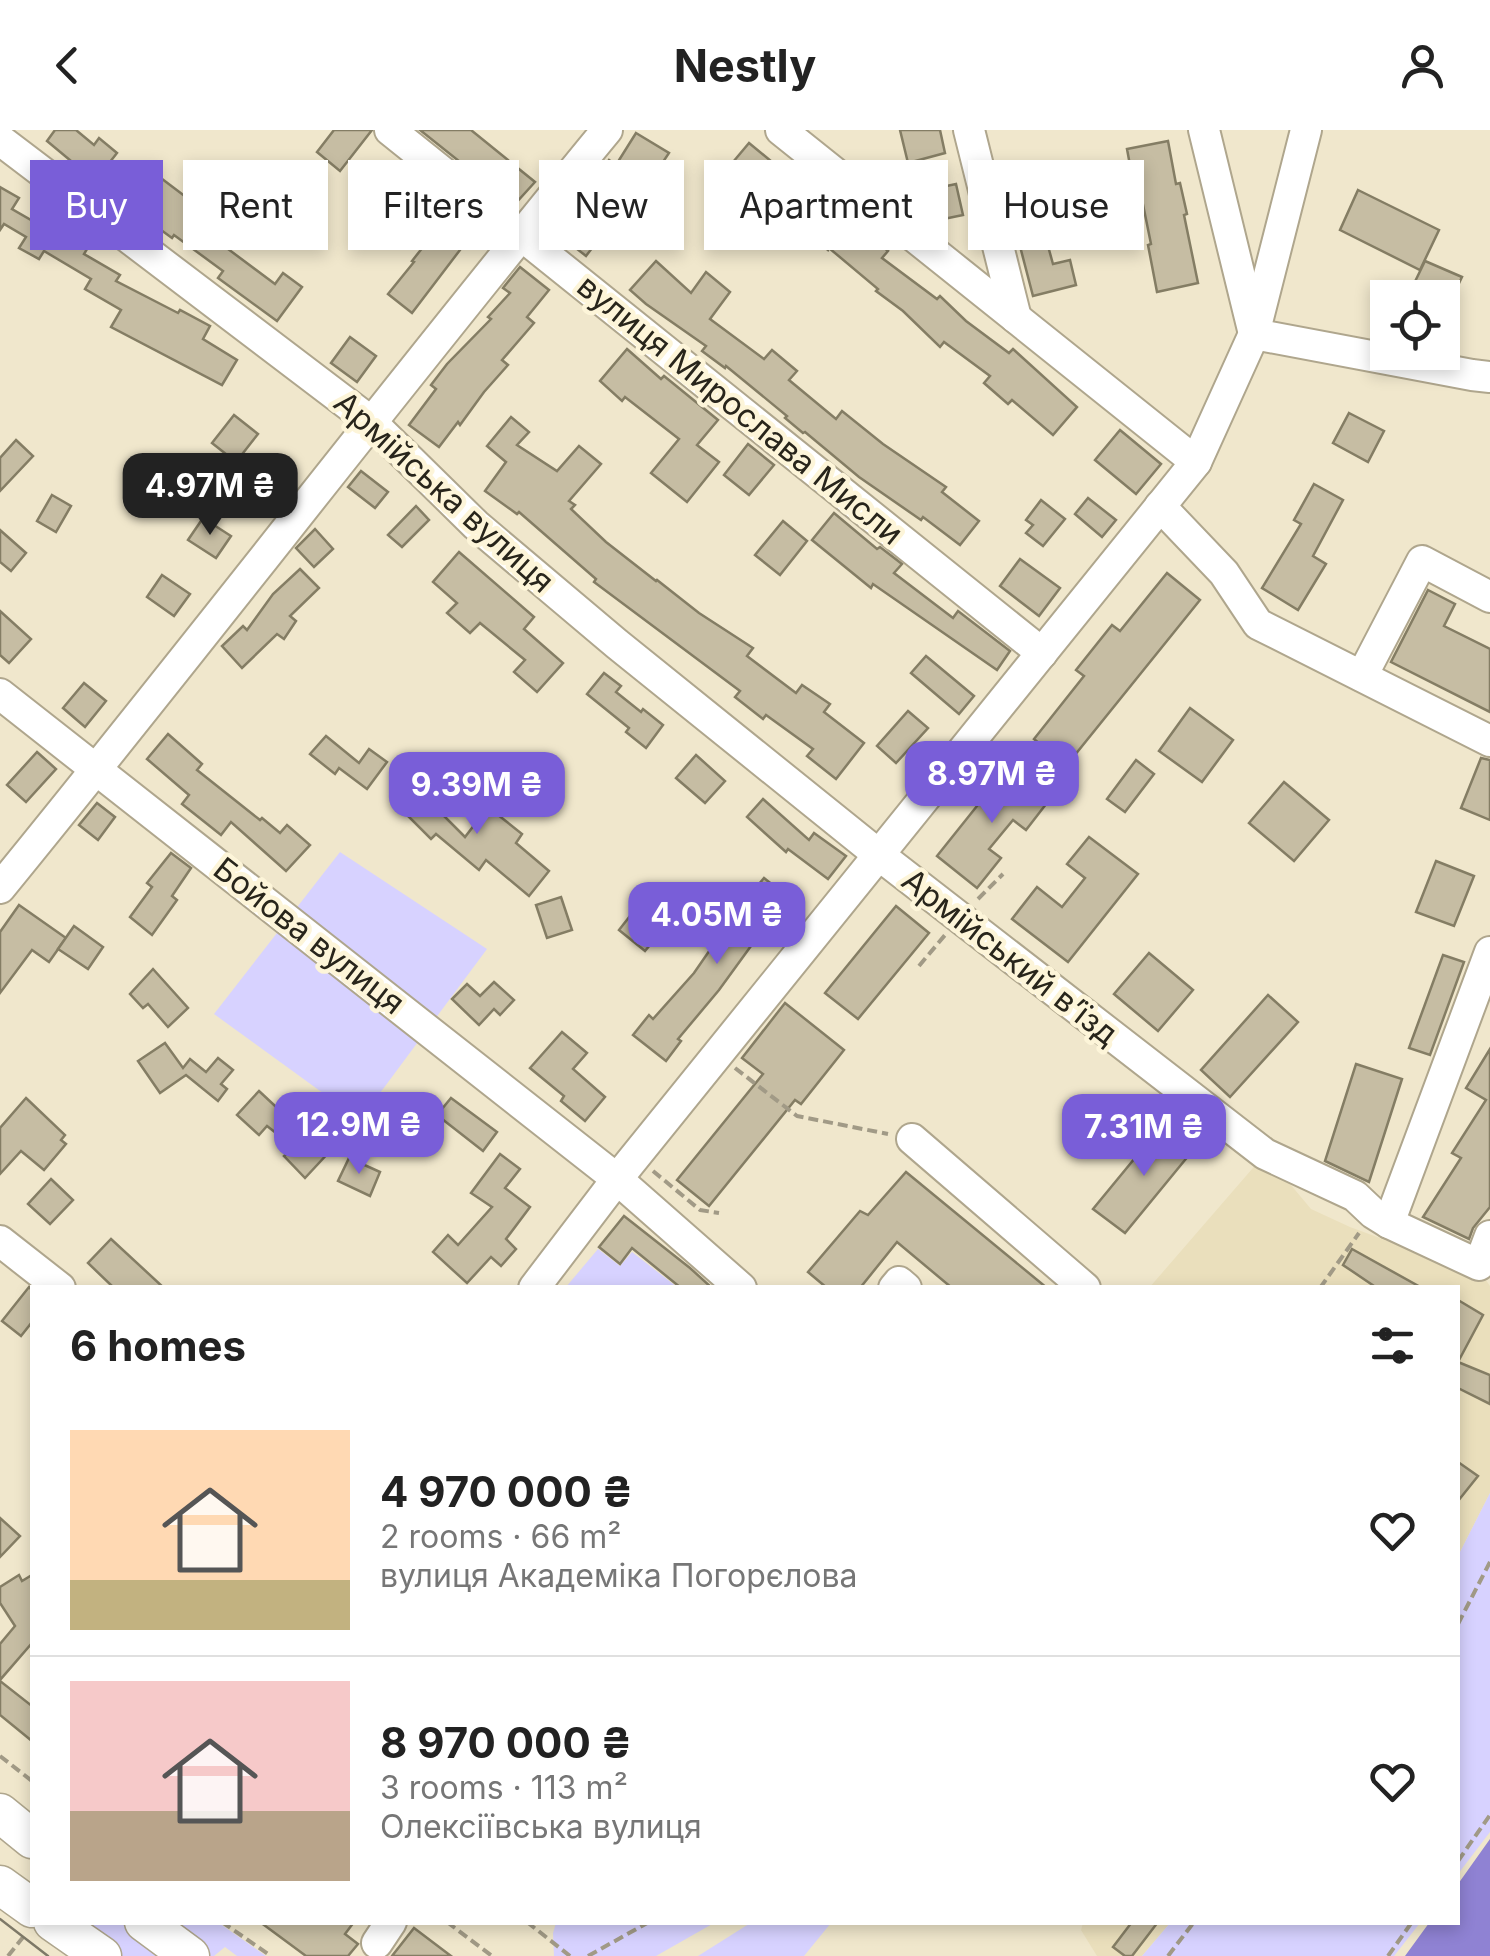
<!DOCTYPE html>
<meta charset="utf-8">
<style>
:root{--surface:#fff;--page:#f6f6f6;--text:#222;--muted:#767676;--line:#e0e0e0;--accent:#795ed8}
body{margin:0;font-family:Inter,sans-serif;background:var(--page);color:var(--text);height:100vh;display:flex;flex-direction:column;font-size:38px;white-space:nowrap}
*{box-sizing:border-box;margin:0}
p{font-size:32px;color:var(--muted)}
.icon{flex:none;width:55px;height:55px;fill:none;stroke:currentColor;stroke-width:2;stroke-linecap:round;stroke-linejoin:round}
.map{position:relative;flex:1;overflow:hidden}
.panel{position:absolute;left:30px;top:1155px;width:1430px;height:640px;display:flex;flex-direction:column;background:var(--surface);border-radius:0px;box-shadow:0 5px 15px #0003}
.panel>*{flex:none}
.top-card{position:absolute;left:30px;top:30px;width:1430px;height:90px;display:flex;gap:20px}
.buttons{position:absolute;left:1370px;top:150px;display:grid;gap:20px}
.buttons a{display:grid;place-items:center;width:90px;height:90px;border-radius:0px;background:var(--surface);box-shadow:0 5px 15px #0003;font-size:50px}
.price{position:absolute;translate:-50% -85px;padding:0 22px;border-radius:20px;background:var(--accent);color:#fff;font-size:32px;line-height:65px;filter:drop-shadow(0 2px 5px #0008)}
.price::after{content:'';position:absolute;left:50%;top:60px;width:30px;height:22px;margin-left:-15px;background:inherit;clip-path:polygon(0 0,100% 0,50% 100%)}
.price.active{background:#222;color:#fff}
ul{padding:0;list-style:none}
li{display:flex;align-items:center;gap:30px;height:250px;padding:0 40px}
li+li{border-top:2px solid var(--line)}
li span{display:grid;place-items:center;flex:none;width:280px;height:200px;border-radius:0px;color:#555}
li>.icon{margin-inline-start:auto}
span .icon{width:120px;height:120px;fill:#fffc;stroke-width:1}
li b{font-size:42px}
h2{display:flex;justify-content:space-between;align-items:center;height:120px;padding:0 40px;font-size:42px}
.chip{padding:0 35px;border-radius:0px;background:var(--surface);box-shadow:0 5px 15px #0003;font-size:35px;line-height:90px}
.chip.active{background:var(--accent);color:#fff}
header{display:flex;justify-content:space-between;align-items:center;height:130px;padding:0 40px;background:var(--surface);font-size:45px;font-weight:700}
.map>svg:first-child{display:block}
</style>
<header><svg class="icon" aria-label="back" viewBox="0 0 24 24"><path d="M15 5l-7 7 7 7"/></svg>Nestly<svg class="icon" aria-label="person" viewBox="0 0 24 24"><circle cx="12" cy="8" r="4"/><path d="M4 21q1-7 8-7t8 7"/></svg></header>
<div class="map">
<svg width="1490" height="1826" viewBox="0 0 1490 1826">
<rect width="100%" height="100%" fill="#f0e7cc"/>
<g fill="#eadfbc">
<path d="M 1265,1024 L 1311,1079 L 1350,1097 L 1483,1146 L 1490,1156 L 1490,1363 L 1458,1426 L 1458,1158 L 1149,1158 Z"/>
<path d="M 1083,1793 L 1170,1793 L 1142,1826 L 1097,1826 L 1081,1800 Z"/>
</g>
<g fill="#d7d2ff">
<path d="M 340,722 L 487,819 L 360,990 L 214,884 Z"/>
<path d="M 598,1119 L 620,1136 L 632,1122 L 677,1157 L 566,1157 Z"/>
<path d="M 1490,1363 L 1490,1702 L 1458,1744 L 1458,1426 Z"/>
<path d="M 752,1792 L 831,1792 L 831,1793 L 804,1826 L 698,1826 Z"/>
<path d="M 53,1793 L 219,1793 L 266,1826 L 237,1826 L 225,1817 L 214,1826 L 102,1826 Z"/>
<path d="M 556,1793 L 556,1792 L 714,1793 L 656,1826 L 554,1826 L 553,1803 Z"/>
<path d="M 1170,1793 L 1170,1792 L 1420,1793 L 1394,1826 L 1142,1826 Z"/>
</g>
<path fill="#8f82d3" d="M 1490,1709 L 1490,1826 L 1405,1826 L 1429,1793 L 1458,1792 L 1458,1754 Z"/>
<g fill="#c6bda3" stroke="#847d64" stroke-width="2.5">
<path d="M 55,0 L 76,0 L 94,15 L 99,8 L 117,23 L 95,51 L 47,11 Z"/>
<path d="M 334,0 L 372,0 L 340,41 L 317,22 Z"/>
<path d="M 420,0 L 471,0 L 535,52 L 514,75 Z"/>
<path d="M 900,0 L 940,0 L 945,23 L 908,33 Z"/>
<path d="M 636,3 L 669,23 L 655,44 L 648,39 L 620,79 L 589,58 L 609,30 L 616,35 Z"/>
<path d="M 1168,11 L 1176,54 L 1180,53 L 1187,84 L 1184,85 L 1198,153 L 1157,162 L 1148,115 L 1151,114 L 1137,45 L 1132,46 L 1127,19 Z"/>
<path d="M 749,13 L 772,32 L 751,58 L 728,38 Z"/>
<path d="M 145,36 L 211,86 L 213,83 L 232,96 L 220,113 L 275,154 L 283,143 L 302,157 L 277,191 L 218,148 L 223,141 L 174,105 L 172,108 L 120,70 Z"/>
<path d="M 1039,39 L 1042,72 L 1036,73 L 1053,134 L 1070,130 L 1076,155 L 1033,166 L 1010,78 L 1008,78 L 1001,46 Z"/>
<path d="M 789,54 L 825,78 L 827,76 L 857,100 L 859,98 L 888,121 L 882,128 L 937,169 L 940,166 L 966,191 L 1009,223 L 1013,219 L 1077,277 L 1053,305 L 1012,270 L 1008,274 L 984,253 L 990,246 L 944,212 L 940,217 L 903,181 L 876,161 L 878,159 L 829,118 L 828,120 L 797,94 L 789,106 L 764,90 Z"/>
<path d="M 956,54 L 963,85 L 929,92 L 923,61 Z"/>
<path d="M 0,57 L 19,68 L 12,79 L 64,109 L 69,101 L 90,114 L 84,124 L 120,145 L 116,151 L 178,183 L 180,180 L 210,196 L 203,209 L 237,230 L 222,255 L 111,197 L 121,180 L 85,159 L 91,149 L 44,121 L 39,129 L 19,118 L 26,107 L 4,94 L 0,100 Z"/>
<path d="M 1358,60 L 1439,100 L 1420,140 L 1340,100 Z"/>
<path d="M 453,74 L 479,95 L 412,183 L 388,164 L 414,132 L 412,131 L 438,98 L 436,96 Z"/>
<path d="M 573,82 L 602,105 L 586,126 L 557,103 Z"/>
<path d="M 656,131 L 691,163 L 706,142 L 730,162 L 710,189 L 764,229 L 772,220 L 797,241 L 789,250 L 836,289 L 842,281 L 883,314 L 946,357 L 942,362 L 979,391 L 960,415 L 923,387 L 921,390 L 859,347 L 805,302 L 803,303 L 785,288 L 787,286 L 726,236 L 725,238 L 702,221 L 706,216 L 646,174 L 630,160 Z"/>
<path d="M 1425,131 L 1462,147 L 1452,168 L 1407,168 Z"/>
<path d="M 520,137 L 549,160 L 527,187 L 534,193 L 502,230 L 508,235 L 484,262 L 460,295 L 458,292 L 439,317 L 409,295 L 436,259 L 431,255 L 447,234 L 491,189 L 488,187 L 510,163 L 503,158 Z"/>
<path d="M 350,207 L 376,226 L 357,252 L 331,233 Z"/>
<path d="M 627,219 L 661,249 L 664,246 L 718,290 L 697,315 L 719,332 L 687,372 L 651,343 L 679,309 L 625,267 L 622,271 L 600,251 Z"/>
<path d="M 1349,283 L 1384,301 L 1368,332 L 1333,313 Z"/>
<path d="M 234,285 L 258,304 L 236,332 L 212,313 Z"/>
<path d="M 511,287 L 529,302 L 517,315 L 557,341 L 579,316 L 601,334 L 569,371 L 575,375 L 571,379 L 606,412 L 656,451 L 657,450 L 699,483 L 753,518 L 747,526 L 796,563 L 802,555 L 830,574 L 824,582 L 864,613 L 836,649 L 807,626 L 813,619 L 766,585 L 763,589 L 735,567 L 740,561 L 594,452 L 596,449 L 519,382 L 517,384 L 485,361 L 506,332 L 487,316 Z"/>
<path d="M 1120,300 L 1161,334 L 1136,364 L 1095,330 Z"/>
<path d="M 16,310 L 33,326 L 0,361 L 0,328 Z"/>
<path d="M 748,314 L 774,335 L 749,365 L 724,345 Z"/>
<path d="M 222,325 L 253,348 L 239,366 L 209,344 Z"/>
<path d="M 361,341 L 388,362 L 375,378 L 348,357 Z"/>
<path d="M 1314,354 L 1343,370 L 1313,426 L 1326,434 L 1298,480 L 1262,458 L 1301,394 L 1294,390 Z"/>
<path d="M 52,365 L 71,376 L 56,402 L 37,391 Z"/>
<path d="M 1088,368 L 1116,390 L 1102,407 L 1075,384 Z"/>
<path d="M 1041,370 L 1065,389 L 1043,416 L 1026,403 L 1033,395 L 1026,390 Z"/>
<path d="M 416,376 L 429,390 L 402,417 L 388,405 Z"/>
<path d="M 834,383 L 877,419 L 880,417 L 902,434 L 894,443 L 953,488 L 958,481 L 1010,521 L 997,540 L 873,454 L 871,458 L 812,410 Z"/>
<path d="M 203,388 L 231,406 L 216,428 L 188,410 Z"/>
<path d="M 783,391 L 807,411 L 780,445 L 755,425 Z"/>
<path d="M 315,399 L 333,419 L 314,437 L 296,418 Z"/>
<path d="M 0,400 L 26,423 L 11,441 L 0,432 Z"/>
<path d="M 459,422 L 534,487 L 524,499 L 563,533 L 537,562 L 514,542 L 525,530 L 480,493 L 470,503 L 447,483 L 457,473 L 433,452 Z"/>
<path d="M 1020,429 L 1060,458 L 1039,486 L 1000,456 Z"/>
<path d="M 300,439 L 319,458 L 290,486 L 296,491 L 284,509 L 277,504 L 242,538 L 222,516 L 243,496 L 247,500 L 273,464 Z"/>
<path d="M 1167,443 L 1200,470 L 1066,636 L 1034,609 L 1084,546 L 1076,540 L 1112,495 L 1120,501 Z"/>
<path d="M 162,445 L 190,464 L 174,486 L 147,467 Z"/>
<path d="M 1428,460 L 1455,474 L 1444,496 L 1490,519 L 1490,582 L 1391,532 Z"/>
<path d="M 0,481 L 31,509 L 9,533 L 0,525 Z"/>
<path d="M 926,526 L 974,566 L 959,584 L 911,543 Z"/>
<path d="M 604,543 L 621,556 L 616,562 L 641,582 L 643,579 L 663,595 L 646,618 L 626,602 L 629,598 L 587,564 Z"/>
<path d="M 84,553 L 106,571 L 85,597 L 63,578 Z"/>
<path d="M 1190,578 L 1233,610 L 1202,652 L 1159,621 Z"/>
<path d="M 908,581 L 928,598 L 896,633 L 877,616 Z"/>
<path d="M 168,604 L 202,634 L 197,640 L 260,690 L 262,688 L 280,703 L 287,695 L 310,715 L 286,741 L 231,692 L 221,705 L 182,674 L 189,665 L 147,629 Z"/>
<path d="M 326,606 L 359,633 L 369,619 L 387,632 L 367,659 L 339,638 L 335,644 L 310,624 Z"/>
<path d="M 37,622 L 56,639 L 26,672 L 7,655 Z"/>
<path d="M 696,625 L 725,651 L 705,673 L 676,648 Z"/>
<path d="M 1481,628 L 1490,630 L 1490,690 L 1461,678 Z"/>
<path d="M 1136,630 L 1154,644 L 1125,682 L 1107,669 Z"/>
<path d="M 1009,636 L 1050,669 L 1026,700 L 1013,690 L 989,719 L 1001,728 L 977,758 L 937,726 Z"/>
<path d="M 425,642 L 449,665 L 436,678 L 465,707 L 488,677 L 522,704 L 516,713 L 549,741 L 529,766 L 486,730 L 479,740 L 436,704 L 431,709 L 406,684 L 420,670 L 408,659 Z"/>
<path d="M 1284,652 L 1329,690 L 1294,731 L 1249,693 Z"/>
<path d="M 763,669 L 809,710 L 814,703 L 846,726 L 828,749 L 788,719 L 786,722 L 747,687 Z"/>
<path d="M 97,673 L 115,687 L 98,710 L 79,695 Z"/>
<path d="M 1089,707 L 1138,744 L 1068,832 L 1012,789 L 1037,757 L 1062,777 L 1085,748 L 1067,734 Z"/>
<path d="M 171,723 L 191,738 L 172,766 L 177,770 L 152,805 L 130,787 L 152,757 L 147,753 Z"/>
<path d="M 1436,731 L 1474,746 L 1454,796 L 1416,782 Z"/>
<path d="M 764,748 L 784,764 L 788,758 L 801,768 L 772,804 L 764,798 L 719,860 L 678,909 L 681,911 L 666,931 L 633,905 L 649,885 L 653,889 L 694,843 L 739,778 Z"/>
<path d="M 561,767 L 572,800 L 547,808 L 536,775 Z"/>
<path d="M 19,775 L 66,808 L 49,832 L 32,820 L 0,863 L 0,802 Z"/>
<path d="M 896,776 L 929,803 L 858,889 L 825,863 Z"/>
<path d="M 637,777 L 664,798 L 645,821 L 619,800 Z"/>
<path d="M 74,796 L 103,817 L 88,839 L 58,819 Z"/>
<path d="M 1149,823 L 1193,860 L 1158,901 L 1114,864 Z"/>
<path d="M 1443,825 L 1464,832 L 1430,925 L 1409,918 Z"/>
<path d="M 153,839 L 188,878 L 168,897 L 148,874 L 143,878 L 130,864 Z"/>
<path d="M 494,852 L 514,870 L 500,885 L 494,879 L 479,895 L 452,869 L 467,854 L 480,866 Z"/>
<path d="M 1268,865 L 1298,892 L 1230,967 L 1201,940 Z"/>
<path d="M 785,873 L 844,920 L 801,974 L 795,970 L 709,1076 L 677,1050 L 763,944 L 742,928 Z"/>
<path d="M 562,902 L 587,923 L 573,939 L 605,967 L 585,991 L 561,971 L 564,966 L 530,938 Z"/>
<path d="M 165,913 L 183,938 L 190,929 L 206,942 L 218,928 L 233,940 L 221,954 L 227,959 L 218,971 L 186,945 L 160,963 L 138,931 Z"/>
<path d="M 1490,919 L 1490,1077 L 1473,1098 L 1469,1109 L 1423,1087 L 1461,1028 L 1452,1023 L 1486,970 L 1466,958 Z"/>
<path d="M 1356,934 L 1402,949 L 1369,1052 L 1325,1031 Z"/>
<path d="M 259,961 L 289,989 L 292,986 L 330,1021 L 305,1048 L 284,1026 L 294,1017 L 267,996 L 259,1005 L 237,985 Z"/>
<path d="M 26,968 L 65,1005 L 61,1010 L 66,1014 L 44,1040 L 21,1021 L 0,1044 L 0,998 Z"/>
<path d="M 451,968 L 497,1002 L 483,1021 L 437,985 Z"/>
<path d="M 1163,994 L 1194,1019 L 1125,1103 L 1093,1079 Z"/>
<path d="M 500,1024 L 520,1039 L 505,1058 L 530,1077 L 506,1109 L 516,1119 L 501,1136 L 491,1127 L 467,1153 L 433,1122 L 448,1105 L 458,1115 L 492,1077 L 471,1063 Z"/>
<path d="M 349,1028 L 380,1042 L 370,1066 L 338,1051 Z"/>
<path d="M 906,1042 L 1047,1158 L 952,1158 L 897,1112 L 860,1158 L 827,1158 L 808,1142 L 860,1081 L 868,1085 Z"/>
<path d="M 51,1049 L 73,1070 L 50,1094 L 28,1074 Z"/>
<path d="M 624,1086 L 690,1138 L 712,1158 L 681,1158 L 632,1118 L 620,1134 L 599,1117 Z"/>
<path d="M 111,1109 L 164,1158 L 114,1158 L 88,1133 Z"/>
<path d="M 1352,1119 L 1422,1158 L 1377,1158 L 1343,1135 Z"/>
<path d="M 29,1157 L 32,1160 L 32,1192 L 21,1206 L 2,1191 Z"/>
<path d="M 1458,1170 L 1483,1185 L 1458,1232 L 1490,1245 L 1490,1274 L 1458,1258 Z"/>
<path d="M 1458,1332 L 1478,1346 L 1458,1371 Z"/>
<path d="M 0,1388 L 20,1406 L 0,1427 Z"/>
<path d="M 19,1445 L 22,1451 L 32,1445 L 32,1513 L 0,1550 L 0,1514 L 15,1496 L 0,1473 L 0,1457 Z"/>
<path d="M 0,1551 L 32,1576 L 32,1611 L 0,1585 Z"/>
<path d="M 260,1792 L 354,1792 L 345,1804 L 358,1814 L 348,1826 L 306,1826 Z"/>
<path d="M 1132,1792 L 1158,1792 L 1132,1826 L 1125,1826 L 1113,1817 Z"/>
<path d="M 414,1798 L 451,1826 L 392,1826 Z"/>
</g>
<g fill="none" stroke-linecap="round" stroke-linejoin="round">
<g stroke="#afa68d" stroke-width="34">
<g id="minor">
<path d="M 390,0 L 1042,523"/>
<path d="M 781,0 L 1196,332"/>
<path d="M 969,0 L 1016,188"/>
<path d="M 1204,0 L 1254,204 L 1472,245 L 1490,247"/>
<path d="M 0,10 L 370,291 L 476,395 L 617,514 L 879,725 L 1265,1024 L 1355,1066 L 1373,1083 L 1389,1093 L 1479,1135 L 1490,1106"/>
<path d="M 1160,376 L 1224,443 L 1258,494 L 1490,611"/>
<path d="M 1362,546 L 1422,431 L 1490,467"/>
<path d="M 0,564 L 617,1049 L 741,1158"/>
<path d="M 0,758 C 205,507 401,250 607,0"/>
<path d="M 912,1009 L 1085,1158"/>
<path d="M 1389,1093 L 1490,822"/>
<path d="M 0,1111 L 60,1158"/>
<path d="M 534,1158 L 617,1049 L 1196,332 L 1254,204 L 1306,0"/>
<path d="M 894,1158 L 899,1152 L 906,1158"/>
<path d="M 377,1813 L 391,1792"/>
</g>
</g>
<g stroke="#afa68d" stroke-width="41">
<g id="major">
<path d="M 0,1683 L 32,1709"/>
<path d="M 0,1755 L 32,1778"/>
<path d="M 53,1792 L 102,1826"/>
<path d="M 144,1792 L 190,1826"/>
</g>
</g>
<g stroke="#a19a86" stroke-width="4" stroke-dasharray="10 5" stroke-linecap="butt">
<path d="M 978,769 L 1003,744"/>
<path d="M 919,836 L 945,805"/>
<path d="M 735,938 L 797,986 L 888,1004"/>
<path d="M 653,1041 L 700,1080 L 719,1083"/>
<path d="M 1320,1158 L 1359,1103"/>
<path d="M 1458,1494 L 1490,1432"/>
<path d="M 0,1626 L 32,1651"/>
<path d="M 1458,1731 L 1490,1685"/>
<path d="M 222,1792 L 271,1826"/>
<path d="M 447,1792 L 492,1826"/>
<path d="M 527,1792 L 570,1826"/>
<path d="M 8,1826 L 24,1806"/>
<path d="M 588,1826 L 649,1792"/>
<path d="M 1168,1826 L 1194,1792"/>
<path d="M 1388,1826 L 1412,1792"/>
</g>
<use href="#minor" stroke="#fff" stroke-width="30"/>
<use href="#major" stroke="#fff" stroke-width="38"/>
<path stroke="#7e7968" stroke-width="2.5" d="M 0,1789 L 48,1826"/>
</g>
<g text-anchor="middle" stroke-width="9" stroke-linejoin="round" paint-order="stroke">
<g font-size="32" fill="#28251b" stroke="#fdf5d9">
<text transform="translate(740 280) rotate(39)" y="11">вулиця Мирослава Мисли</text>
<text transform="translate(444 362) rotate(42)" y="11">Армійська вулиця</text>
<text transform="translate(309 806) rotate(38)" y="11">Бойова вулиця</text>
<text transform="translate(1010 827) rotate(38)" y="11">Армійський в’їзд</text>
</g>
</g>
</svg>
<div class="buttons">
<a><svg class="icon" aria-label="locate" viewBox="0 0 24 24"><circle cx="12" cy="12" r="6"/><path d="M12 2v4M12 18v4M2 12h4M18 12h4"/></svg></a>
</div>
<b class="price active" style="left:210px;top:408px">4.97M ₴</b>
<b class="price" style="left:992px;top:696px">8.97M ₴</b>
<b class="price" style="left:477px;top:707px">9.39M ₴</b>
<b class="price" style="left:717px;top:837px">4.05M ₴</b>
<b class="price" style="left:359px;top:1047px">12.9M ₴</b>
<b class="price" style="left:1144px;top:1049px">7.31M ₴</b>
<div class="top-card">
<a class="chip active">Buy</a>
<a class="chip">Rent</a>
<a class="chip">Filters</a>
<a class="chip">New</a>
<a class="chip">Apartment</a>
<a class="chip">House</a>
</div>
<section class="panel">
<h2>6 homes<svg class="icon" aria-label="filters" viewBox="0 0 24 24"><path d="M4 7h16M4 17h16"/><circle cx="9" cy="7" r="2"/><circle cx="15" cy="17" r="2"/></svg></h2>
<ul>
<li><span style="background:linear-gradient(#ffd9b3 75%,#c2b280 0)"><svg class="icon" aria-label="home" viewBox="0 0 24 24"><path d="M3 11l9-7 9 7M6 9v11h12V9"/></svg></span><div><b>4 970 000 ₴</b><p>2 rooms · 66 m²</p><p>вулиця Академіка Погорєлова</p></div><svg class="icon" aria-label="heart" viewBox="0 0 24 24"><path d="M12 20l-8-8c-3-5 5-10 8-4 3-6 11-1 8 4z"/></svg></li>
<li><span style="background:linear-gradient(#f6c9c9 65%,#b9a48a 0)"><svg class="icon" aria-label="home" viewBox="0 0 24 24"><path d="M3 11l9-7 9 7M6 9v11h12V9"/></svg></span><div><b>8 970 000 ₴</b><p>3 rooms · 113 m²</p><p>Олексіївська вулиця</p></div><svg class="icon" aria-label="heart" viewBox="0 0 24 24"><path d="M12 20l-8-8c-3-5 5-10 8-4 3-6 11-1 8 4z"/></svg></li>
</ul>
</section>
</div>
